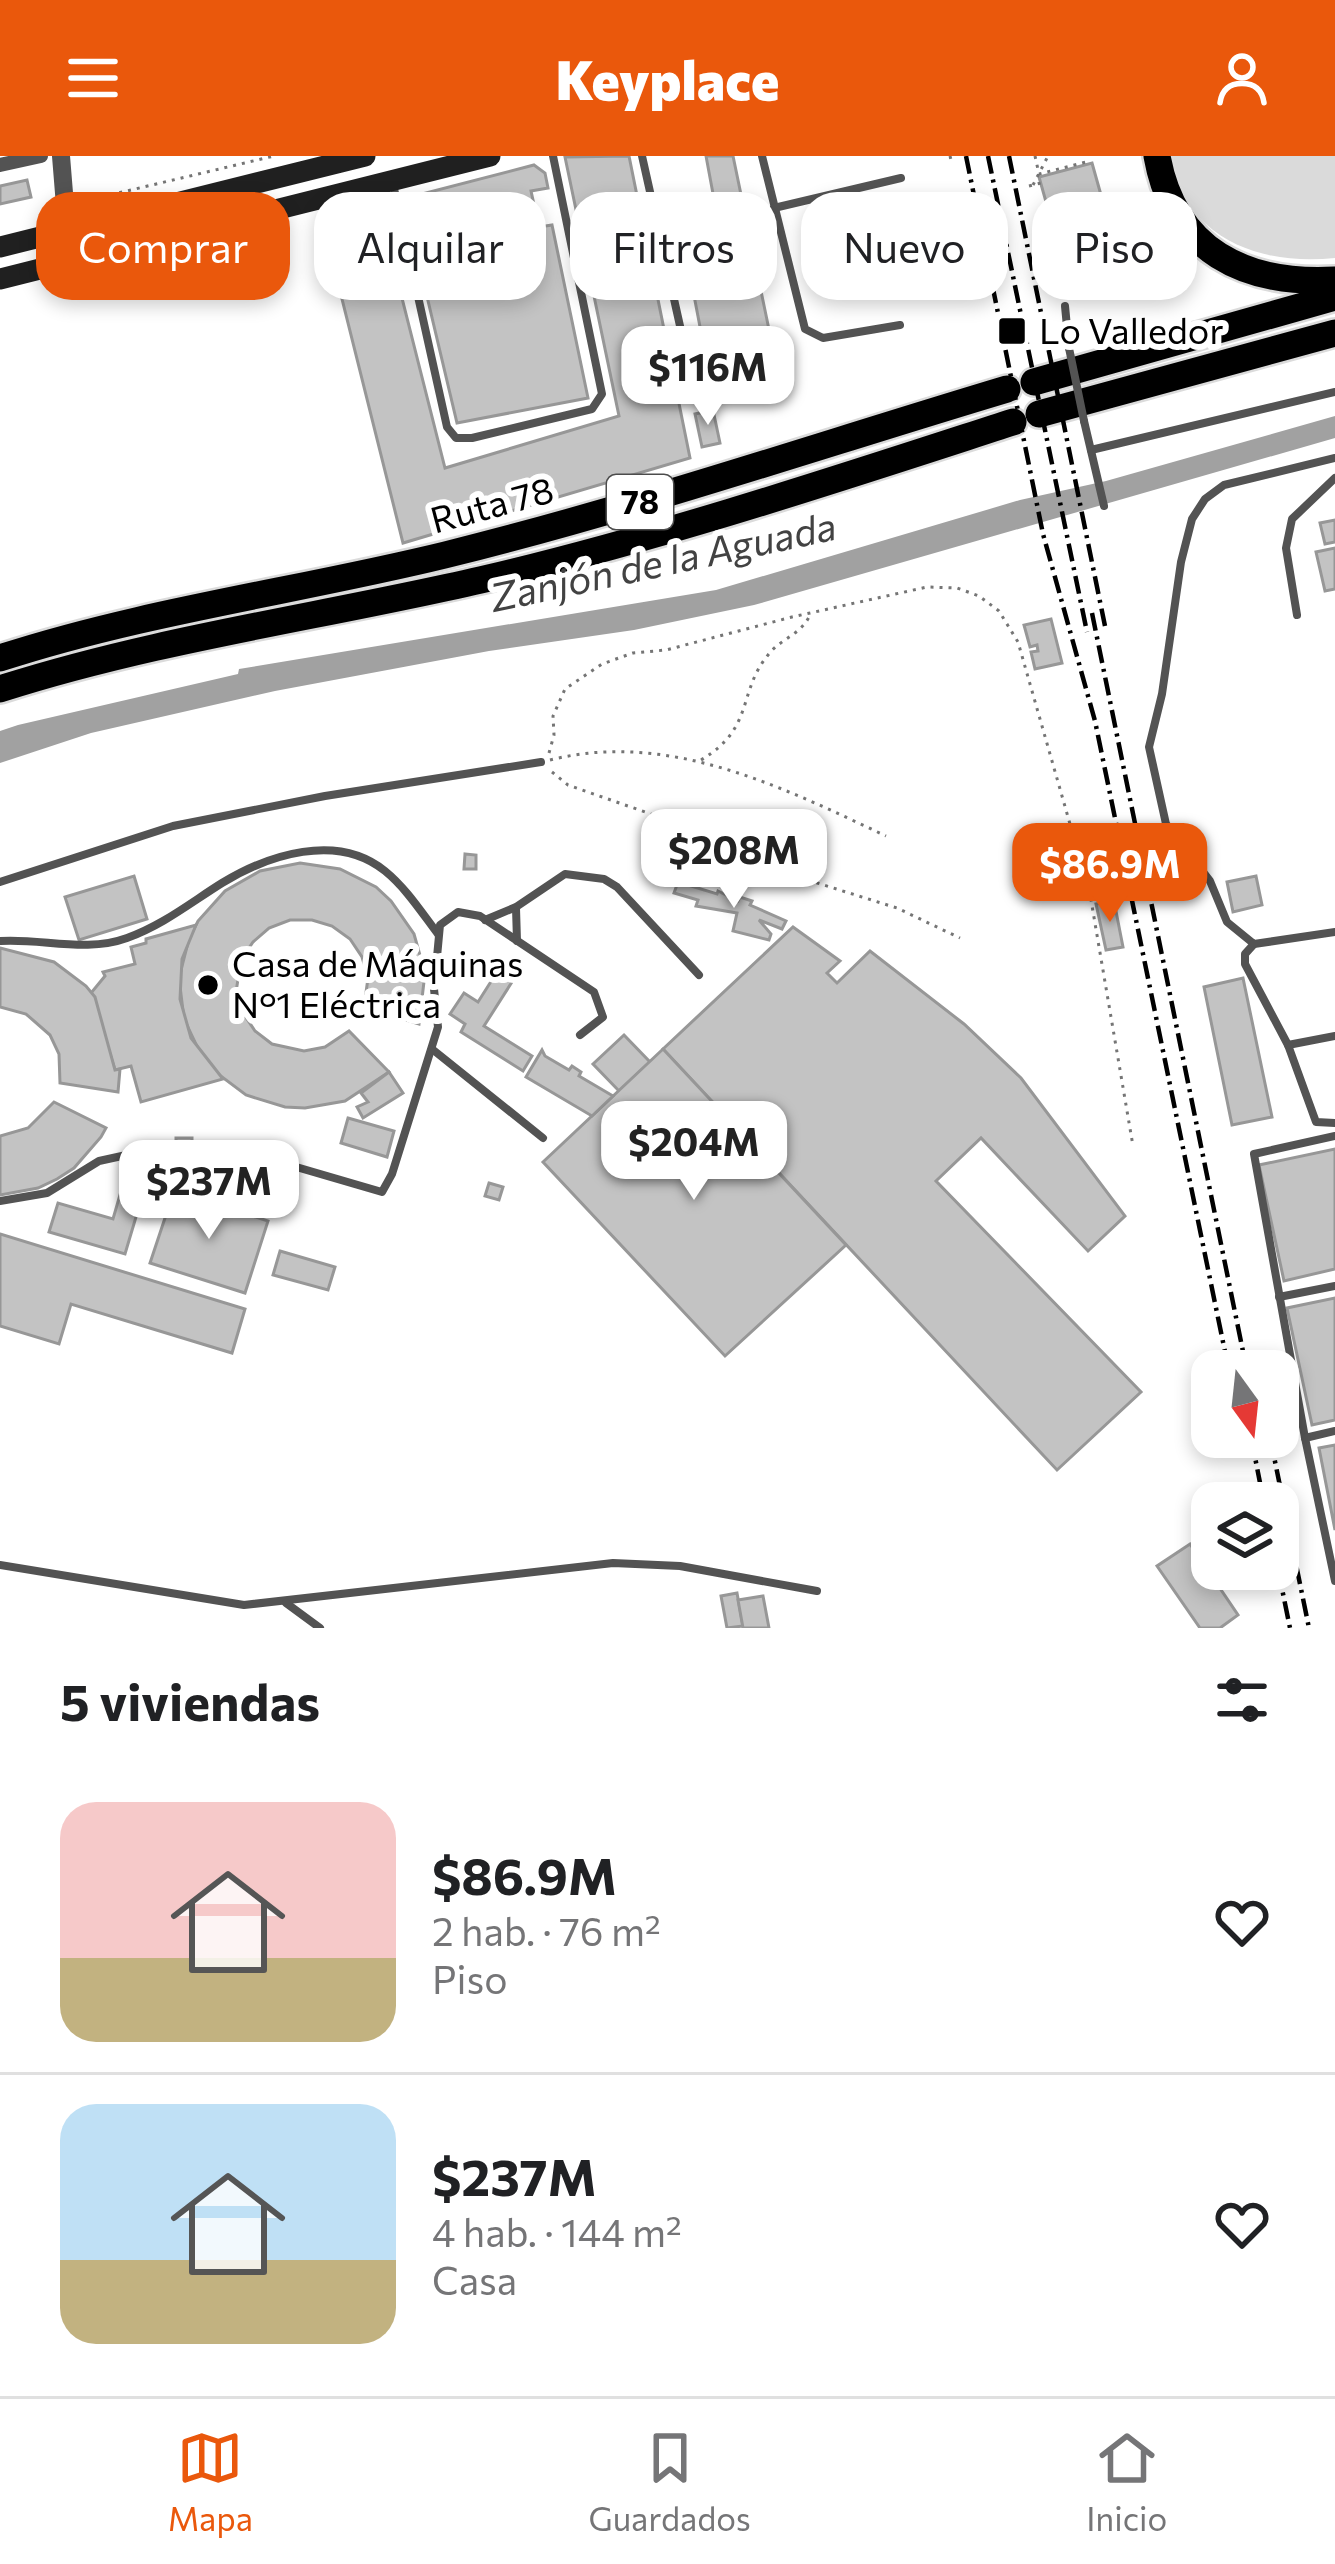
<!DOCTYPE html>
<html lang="es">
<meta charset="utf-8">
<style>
:root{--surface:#fff;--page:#f6f6f6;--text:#202124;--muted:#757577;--line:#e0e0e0;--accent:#ea580c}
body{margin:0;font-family:Commissioner,sans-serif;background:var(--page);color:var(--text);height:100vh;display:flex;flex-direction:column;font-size:45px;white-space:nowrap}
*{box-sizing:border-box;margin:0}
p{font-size:39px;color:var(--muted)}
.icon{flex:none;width:66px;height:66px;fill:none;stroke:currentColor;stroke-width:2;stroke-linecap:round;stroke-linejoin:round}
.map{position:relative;height:1472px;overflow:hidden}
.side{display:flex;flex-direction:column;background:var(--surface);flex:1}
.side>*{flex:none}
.hud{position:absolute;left:36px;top:36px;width:1263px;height:108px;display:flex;gap:24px}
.needle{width:78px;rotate:165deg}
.fabs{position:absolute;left:1191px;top:1194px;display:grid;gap:24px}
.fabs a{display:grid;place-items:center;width:108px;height:108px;border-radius:24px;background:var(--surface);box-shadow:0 6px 18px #0003;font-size:60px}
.price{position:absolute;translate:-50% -102px;padding:0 27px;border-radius:24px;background:#fff;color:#222;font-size:39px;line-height:78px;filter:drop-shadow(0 3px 6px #0008)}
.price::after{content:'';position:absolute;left:50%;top:72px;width:36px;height:27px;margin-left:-18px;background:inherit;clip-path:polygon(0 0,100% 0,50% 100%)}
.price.on{background:var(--accent);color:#fff}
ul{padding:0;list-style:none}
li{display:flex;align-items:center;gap:36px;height:300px;padding:0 60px}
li+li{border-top:3px solid var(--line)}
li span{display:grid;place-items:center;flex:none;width:336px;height:240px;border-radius:36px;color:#555}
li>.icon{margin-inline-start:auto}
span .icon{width:144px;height:144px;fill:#fffc;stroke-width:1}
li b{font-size:51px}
h2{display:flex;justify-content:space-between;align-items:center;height:144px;padding:0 60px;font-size:51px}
.pill{padding:0 42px;border-radius:36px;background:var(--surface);box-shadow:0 6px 18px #0003;font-size:42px;line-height:108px}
.pill.on{background:var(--accent);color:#fff}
header{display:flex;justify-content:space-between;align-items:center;height:156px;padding:0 60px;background:var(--accent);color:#fff;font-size:54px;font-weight:800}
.tabs{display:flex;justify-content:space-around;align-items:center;height:168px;border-top:3px solid var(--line);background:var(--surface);font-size:33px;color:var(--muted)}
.tabs a{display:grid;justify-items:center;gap:6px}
.tabs .on{color:var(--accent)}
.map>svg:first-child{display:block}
</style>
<header><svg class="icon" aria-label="menu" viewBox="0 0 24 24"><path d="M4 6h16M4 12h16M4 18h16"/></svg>Keyplace<svg class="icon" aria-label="person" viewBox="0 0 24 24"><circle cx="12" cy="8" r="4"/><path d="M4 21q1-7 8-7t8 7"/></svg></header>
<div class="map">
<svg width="1335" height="1472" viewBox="0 0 1335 1472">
<rect width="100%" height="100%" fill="#fff"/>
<path fill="#dadada" d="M 1169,0 L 1335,0 L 1335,102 C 1259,110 1185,82 1169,0 Z"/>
<path fill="#a1a1a1" d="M 1335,260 L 1335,282 L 754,449 L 634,474 L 489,495 L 275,535 L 91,577 L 0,607 L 0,575 L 18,569 L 238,518 L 239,513 L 716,434 L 1020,344 L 1106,325 Z"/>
<g fill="#c3c3c3" stroke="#979797" stroke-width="3">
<path d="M 629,0 L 690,302 L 403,387 L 322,63 L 379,49 L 389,58 L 368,62 L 371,78 L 385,75 L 445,312 L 619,260 L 565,1 Z"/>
<path d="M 706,0 L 733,0 L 772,188 L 706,202 L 677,51 L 714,43 Z"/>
<path d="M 1092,7 L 1101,39 L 1048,53 L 1039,21 Z"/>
<path d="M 534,9 L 545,17 L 548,32 L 531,35 L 539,71 L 552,69 L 588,242 L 457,267 L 406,52 L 414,40 Z"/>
<path d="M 27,24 L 31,41 L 0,48 L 0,30 Z"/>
<path d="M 936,51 L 944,88 L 913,95 L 905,57 Z"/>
<path d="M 882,60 L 889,98 L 833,109 L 826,72 Z"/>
<path d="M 772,188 L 782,235 L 770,237 L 761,191 Z"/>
<path d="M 713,254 L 720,287 L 702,291 L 695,258 Z"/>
<path d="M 1335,364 L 1335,386 L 1325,388 L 1320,367 Z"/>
<path d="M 1335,392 L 1335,433 L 1325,435 L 1316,396 Z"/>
<path d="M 1051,463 L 1062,507 L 1035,513 L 1031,496 L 1038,495 L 1037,489 L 1030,491 L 1024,469 Z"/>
<path d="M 465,698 L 476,699 L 476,713 L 464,713 Z"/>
<path d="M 300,707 L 340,713 L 376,731 L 391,745 L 414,778 L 425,817 L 419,868 L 364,851 L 368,822 L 362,801 L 350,783 L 332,770 L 312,764 L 290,764 L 269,772 L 253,786 L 241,804 L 236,836 L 243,857 L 255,875 L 272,888 L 304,895 L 325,891 L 349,875 L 389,916 L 345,945 L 305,952 L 285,951 L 246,939 L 214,915 L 201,899 L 184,863 L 179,822 L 189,783 L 198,765 L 225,735 L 260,715 Z"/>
<path d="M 134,720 L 147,763 L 79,784 L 65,741 Z"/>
<path d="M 1256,720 L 1262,749 L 1233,756 L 1227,726 Z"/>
<path d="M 678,726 L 717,738 L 718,735 L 738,745 L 740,741 L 752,745 L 750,749 L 786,765 L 782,773 L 759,764 L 771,778 L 769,784 L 733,775 L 737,757 L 696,750 L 698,744 L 674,737 Z"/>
<path d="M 1114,745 L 1123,791 L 1106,794 L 1096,748 Z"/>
<path d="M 196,769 L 182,803 L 180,843 L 191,882 L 223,923 L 141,946 L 131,910 L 115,914 L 91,837 L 105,820 L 103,816 L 135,808 L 131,791 L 146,787 L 146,783 Z"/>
<path d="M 793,771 L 840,805 L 827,817 L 837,827 L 870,795 L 964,868 L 1021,922 L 1125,1060 L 1088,1095 L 981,982 L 936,1025 L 1141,1236 L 1057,1314 L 663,893 Z"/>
<path d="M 0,792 L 54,806 L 86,830 L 95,841 L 115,914 L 120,913 L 118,936 L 60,927 L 59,898 L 50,879 L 26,858 L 0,851 Z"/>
<path d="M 497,816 L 512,826 L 484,870 L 532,900 L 523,915 L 461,876 L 465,868 L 450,858 L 464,837 L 478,846 Z"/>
<path d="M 1243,822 L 1272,961 L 1232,969 L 1204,831 Z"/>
<path d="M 624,879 L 650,906 L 619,935 L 593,908 Z"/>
<path d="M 663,893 L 846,1089 L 725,1200 L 543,1006 Z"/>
<path d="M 542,894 L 545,900 L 569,914 L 572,910 L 581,916 L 579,920 L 613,940 L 592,960 L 526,921 Z"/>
<path d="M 389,916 L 403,937 L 363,962 L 357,951 L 368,946 L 361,937 Z"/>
<path d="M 54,946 L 106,972 L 101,981 L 74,1012 L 57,1023 L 38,1032 L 0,1039 L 0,980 L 28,972 Z"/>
<path d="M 348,962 L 394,975 L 387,1001 L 341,987 Z"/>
<rect x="176" y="982" width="16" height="15"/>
<path d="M 1335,993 L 1335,1113 L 1284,1125 L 1259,1009 Z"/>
<path d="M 126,1018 L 147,1024 L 125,1098 L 49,1076 L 58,1047 L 113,1063 Z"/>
<path d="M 489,1027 L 503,1031 L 499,1044 L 485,1040 Z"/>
<path d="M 174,1035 L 268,1065 L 245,1137 L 150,1107 Z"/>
<path d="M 0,1078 L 245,1153 L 232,1197 L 71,1148 L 59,1188 L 0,1170 Z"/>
<path d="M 280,1095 L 335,1111 L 328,1134 L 273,1119 Z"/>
<path d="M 1335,1142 L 1335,1264 L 1312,1269 L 1287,1152 Z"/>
<path d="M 1335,1289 L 1335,1374 L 1319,1292 Z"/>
<path d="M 1190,1388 L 1238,1459 L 1220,1472 L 1200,1472 L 1157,1410 Z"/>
<path d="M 737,1437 L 743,1470 L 727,1472 L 721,1440 Z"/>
<path d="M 763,1440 L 769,1472 L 743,1472 L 738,1444 Z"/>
</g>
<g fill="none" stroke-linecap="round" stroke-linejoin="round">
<g stroke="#dbdbdb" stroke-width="32">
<g id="motorway">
<path d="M 1157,0 C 1174,95 1245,129 1335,124"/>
<path d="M 1034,226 L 1335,141"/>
<path d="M 1039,258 L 1335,177"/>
<path d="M 0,502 C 144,455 298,435 445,399 C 635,352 820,289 1007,233"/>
<path d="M 0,533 C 159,482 327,460 489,422 C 666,380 840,322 1013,266"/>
</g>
</g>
<g stroke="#757575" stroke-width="3" stroke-dasharray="3 6" stroke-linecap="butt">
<path d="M 950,0 L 952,8"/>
<path d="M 1035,0 L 1039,18 L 1086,6"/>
<path d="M 1033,29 L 1048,0"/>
<path d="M 1029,30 L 1041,27"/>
<path d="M 93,43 L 274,0"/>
<path d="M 549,597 L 554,579 L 553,560 L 565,533 L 602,508 L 633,497 L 666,494 L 792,461 L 927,431 L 957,432 L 979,440 L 999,455 L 1018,486 L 1090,738 L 1133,990"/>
<path d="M 550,604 C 668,574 782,631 886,680"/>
<path d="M 701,604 C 755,572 737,537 768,499 C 781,482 801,479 810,459"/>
<path d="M 552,616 L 568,629 L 722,683 L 811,725 L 897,752 L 960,782"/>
</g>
<g stroke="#535353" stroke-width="8">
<path d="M 642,0 L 695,237"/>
<path d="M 762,0 L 805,173 L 823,182 L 900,169"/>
<path d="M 393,28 L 447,271 L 456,282 L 472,282 L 592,253 L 602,238 L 553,0"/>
<path d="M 774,52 L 901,22"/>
<path d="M 1065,150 L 1069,192"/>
<path d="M 1084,265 L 1104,350"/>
<path d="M 1091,294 L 1335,236"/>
<path d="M 1335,302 L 1224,329 L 1205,343 L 1192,363 L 1181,406 L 1162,538 L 1149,591 L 1166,668 L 1210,725 L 1227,766 L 1254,788 L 1335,776"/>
<path d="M 1297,459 L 1286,392 L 1292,363 L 1335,322"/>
<path d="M 0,726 L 173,670 L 325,640 L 541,606"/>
<path d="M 516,752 L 517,785"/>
<path d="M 485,764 L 516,751 L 565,718 L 604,723 L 617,731 L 699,819"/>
<path d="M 0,785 C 42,782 86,797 127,782 C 163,769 190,747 222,727 C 268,699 337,676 385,715 C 406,732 422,757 438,778"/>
<path d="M 1254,788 L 1245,798 L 1245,808 L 1288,889 L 1316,966 L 1335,967"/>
<path d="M 1288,889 L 1335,880"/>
<path d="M 432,893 L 543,982"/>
<path d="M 1335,980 L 1254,998 L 1305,1282 L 1335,1425"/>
<path d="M 0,1045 L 47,1037 L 99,1005 L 131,998 L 286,1008 L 382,1036 L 392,1018 L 438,871 L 434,833 L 440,769 L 458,756 L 480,760 L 594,836 L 603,861 L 580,879"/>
<path d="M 1279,1141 L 1335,1130"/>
<path d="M 1305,1282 L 1335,1275"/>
<path d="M 0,1409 L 244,1449 L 613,1407 L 680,1410 L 817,1435"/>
<path d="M 286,1447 L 320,1472"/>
</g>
<path stroke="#535353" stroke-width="14" d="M 0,9 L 41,0"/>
<path stroke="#535353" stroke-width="18" d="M 61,0 L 67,74 L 75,104"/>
<g stroke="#202020" stroke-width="21">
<path d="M 0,91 L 365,0"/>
<path d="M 0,123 L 490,0"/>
</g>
<use href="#motorway" stroke="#000" stroke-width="27"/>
<g stroke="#000" stroke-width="4.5" stroke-dasharray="18 6 3 6" stroke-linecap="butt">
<path d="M 966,0 L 1043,378 L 1095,565 L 1229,1215"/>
<path d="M 988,0 L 1087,476"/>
<path d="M 1009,0 L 1105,470"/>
<path d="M 1092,457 L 1247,1215"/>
<path d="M 1251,1281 L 1264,1347"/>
<path d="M 1270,1281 L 1309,1472"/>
<path d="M 1278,1413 L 1290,1472"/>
</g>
<path stroke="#535353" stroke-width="8" d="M 1069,192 L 1084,265"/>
</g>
<g fill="#000" stroke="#fff" stroke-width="4.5">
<rect x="997" y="160" width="30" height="30" rx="6"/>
<circle cx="208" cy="829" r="12"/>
</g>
<g text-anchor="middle" stroke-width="12" stroke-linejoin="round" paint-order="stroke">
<rect fill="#fff" stroke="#4c4c4c" stroke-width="3" x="607" y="319" width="66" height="54" rx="9"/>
<g font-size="33" font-weight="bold" fill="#000">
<text x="640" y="358">78</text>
</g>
<g font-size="36" fill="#000" stroke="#fff" text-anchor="start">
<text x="1039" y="188">Lo Valledor</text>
<text x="232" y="821">Casa de Máquinas<tspan x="232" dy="41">N°1 Eléctrica</tspan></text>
</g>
<g font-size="36" fill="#000" stroke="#fff">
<text transform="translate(492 349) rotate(-15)" y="13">Ruta 78</text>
</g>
<g font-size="39" font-style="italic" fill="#424242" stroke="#fff">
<text transform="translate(663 406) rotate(-12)" y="14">Zanjón de la Aguada</text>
</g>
</g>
</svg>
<div class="fabs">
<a><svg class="needle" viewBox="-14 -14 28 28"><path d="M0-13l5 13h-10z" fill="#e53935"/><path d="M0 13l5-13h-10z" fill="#757577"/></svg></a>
<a><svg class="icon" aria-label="layers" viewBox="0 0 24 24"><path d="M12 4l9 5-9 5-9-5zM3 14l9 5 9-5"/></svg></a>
</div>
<b class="price" style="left:708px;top:272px">$116M</b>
<b class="price" style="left:734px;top:755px">$208M</b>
<b class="price on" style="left:1110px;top:769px">$86.9M</b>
<b class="price" style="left:694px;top:1047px">$204M</b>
<b class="price" style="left:209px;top:1086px">$237M</b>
<div class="hud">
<a class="pill on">Comprar</a>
<a class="pill">Alquilar</a>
<a class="pill">Filtros</a>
<a class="pill">Nuevo</a>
<a class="pill">Piso</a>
</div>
</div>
<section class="side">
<h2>5 viviendas<svg class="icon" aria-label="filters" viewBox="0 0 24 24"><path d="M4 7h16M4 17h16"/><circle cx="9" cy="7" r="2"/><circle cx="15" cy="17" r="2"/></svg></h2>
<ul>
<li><span style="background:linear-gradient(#f6c9c9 65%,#c2b280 0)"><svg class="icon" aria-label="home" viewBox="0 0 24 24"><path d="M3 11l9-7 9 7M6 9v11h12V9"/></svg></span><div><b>$86.9M</b><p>2 hab. · 76 m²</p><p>Piso</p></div><svg class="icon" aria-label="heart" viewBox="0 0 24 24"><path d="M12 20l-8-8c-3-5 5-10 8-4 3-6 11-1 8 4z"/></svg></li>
<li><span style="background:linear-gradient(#bfe0f5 65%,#c2b280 0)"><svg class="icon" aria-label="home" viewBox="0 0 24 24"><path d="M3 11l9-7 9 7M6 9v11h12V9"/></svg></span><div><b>$237M</b><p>4 hab. · 144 m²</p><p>Casa</p></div><svg class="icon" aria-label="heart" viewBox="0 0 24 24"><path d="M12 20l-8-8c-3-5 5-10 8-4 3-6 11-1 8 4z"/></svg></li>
</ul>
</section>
<nav class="tabs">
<a class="on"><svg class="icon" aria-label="map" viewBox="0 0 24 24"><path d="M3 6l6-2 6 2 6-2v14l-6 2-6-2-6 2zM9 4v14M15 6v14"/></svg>Mapa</a>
<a><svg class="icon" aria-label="saved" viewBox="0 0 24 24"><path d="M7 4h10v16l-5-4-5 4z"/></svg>Guardados</a>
<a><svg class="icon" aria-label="home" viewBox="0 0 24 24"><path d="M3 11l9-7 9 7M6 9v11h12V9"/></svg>Inicio</a>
</nav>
